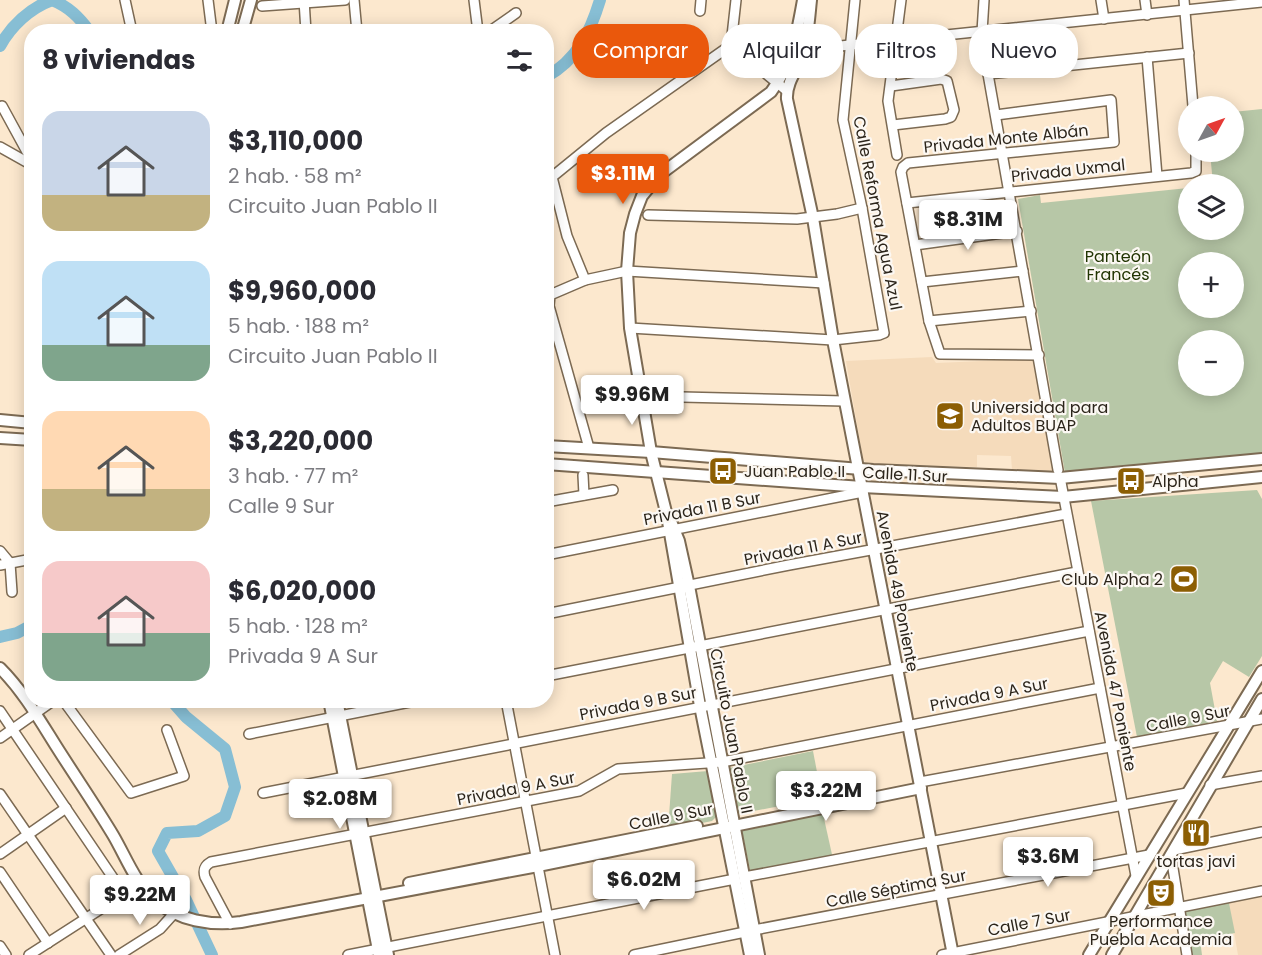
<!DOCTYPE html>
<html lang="es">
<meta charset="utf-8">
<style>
:root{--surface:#fff;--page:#f2f2f3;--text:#2b2b33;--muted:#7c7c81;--accent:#ea580c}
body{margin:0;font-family:Poppins,sans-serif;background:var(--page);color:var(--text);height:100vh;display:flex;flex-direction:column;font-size:22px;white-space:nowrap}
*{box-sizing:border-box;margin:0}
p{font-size:20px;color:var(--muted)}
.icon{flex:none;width:33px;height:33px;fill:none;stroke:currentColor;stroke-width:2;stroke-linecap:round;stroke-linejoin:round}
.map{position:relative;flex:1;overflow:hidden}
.drawer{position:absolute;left:24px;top:24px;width:530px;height:684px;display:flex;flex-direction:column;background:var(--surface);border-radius:24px;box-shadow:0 3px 15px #0003}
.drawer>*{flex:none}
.top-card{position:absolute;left:572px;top:24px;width:570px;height:54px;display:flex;gap:12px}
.needle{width:39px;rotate:50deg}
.fabs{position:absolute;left:1178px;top:96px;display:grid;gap:12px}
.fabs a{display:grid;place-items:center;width:66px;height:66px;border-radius:50%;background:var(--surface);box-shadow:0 3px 15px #0003;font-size:30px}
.price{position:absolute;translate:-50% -51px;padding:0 14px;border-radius:6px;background:#fff;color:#222;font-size:20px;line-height:39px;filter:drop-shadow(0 2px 3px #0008)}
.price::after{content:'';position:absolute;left:50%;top:36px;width:18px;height:14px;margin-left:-9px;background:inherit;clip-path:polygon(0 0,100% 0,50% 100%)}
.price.active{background:var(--accent);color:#fff}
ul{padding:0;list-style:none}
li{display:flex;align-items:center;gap:18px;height:150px;padding:0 18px}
li span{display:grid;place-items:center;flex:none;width:168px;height:120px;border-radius:18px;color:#555}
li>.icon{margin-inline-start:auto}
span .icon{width:72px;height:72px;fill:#fffc;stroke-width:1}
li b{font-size:26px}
h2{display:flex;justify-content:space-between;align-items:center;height:72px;padding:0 18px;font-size:26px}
.tag{padding:0 21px;border-radius:24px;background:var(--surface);box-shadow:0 3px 15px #0003;font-size:21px;line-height:54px}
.tag.active{background:var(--accent);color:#fff}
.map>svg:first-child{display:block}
</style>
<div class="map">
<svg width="1262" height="955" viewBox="0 0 1262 955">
<rect width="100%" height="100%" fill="#fce8ce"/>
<g fill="#f5dbbb">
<path d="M 932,357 L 936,363 L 1033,359 L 1053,462 L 1053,472 L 1012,470 L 1011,456 L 977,455 L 977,467 L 868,464 L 863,460 L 846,361 Z"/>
<path d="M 1262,897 L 1262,955 L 1238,955 L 1229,903 Z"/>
</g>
<g fill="#b7c7a7" fill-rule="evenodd">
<path d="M 1262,109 L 1262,453 L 1076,470 L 1075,474 L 1065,473 L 1018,199 L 1040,195 L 1041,203 L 1188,188 L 1188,230 L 1233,230 L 1233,184 L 1213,184 L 1210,152 L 1233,152 L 1233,112 ZM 1188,262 L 1233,262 L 1233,308 L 1188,308 ZM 1188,340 L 1233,340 L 1233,386 L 1188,386 Z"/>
<path d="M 1257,490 L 1262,499 L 1262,656 L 1249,677 L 1223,661 L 1210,683 L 1217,721 L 1137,737 L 1091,501 Z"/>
<path d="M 813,751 L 822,798 L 738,814 L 729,768 Z"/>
<path d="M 708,771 L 717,816 L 712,821 L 668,830 L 672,774 Z"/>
<path d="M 823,814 L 833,859 L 751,875 L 742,831 Z"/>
<path d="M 1229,903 L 1235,933 L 1200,940 L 1202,955 L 1189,955 L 1181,914 L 1184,910 Z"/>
</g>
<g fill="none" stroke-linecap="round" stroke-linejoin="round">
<g stroke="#87bed4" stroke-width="12">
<path d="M 52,0 C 69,7 79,17 90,32"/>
<path d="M 0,46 C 11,26 30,8 52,0"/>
<path d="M 546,77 C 577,60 590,33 600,0"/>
<path d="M 0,637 L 17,633 L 32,625"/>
<path d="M 171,700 L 186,717 L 225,749 L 235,787 L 225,816 L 198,831 L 167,833 L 158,851 L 186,900 L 212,955"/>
</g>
<g stroke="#7c6a53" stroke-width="12">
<g id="minor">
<path d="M 125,0 L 132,32"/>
<path d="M 208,0 L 212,32"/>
<path d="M 304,0 L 306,32"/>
<path d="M 354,0 L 357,32"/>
<path d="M 474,0 L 478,32"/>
<path d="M 984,0 L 982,32 L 988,74 L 1058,470"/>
<path d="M 1101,0 L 1104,19"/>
<path d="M 1145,0 L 1147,15"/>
<path d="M 1184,0 L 1193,106"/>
<path d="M 262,6 L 345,0"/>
<path d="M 700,11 L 701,0"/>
<path d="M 489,32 L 516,13"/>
<path d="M 731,45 L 787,91"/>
<path d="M 802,57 L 821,48 L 1262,2"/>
<path d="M 1147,57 L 1157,176"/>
<path d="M 988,74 L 1189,53"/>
<path d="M 891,86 L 941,79 L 947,81 L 954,110 L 951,117 L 945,119 L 893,125"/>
<path d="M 2,106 L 32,161"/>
<path d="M 996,115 L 1111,100 L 1114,142 L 908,163 L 903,167 L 901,172 L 929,321 L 940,354 L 1039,355"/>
<path d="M 0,147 L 32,165"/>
<path d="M 897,155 L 888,101 L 901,0"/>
<path d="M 907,203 L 1191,173 L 1196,171 L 1196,152"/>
<path d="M 648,215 L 797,219 L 837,214 L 862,208"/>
<path d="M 915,245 L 1017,231"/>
<path d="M 585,280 L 567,236 L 552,177 L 606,133 L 731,45 L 736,0"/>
<path d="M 922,282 L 1023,271"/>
<path d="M 929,321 L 1031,311"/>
<path d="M 630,328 L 833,340 L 879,335 L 884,333 L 862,208 L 843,120 L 855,0"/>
<path d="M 641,396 L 844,401"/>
<path d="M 589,448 L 549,306 L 550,295 L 585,280 L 627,271 L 824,283"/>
<path d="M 583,475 L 584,495"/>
<path d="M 1060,477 L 1136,876"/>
<path d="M 546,502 L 613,490"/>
<path d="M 0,551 L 10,563 L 12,592"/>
<path d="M 546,555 L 863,492"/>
<path d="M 0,565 L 32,559"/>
<path d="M 546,614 L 789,565 L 1066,514"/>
<path d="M 546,676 L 1077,572"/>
<path d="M 63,700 L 131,793 L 184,776 L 167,730"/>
<path d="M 506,700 L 555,955"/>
<path d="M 0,711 L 124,894 L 29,955"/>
<path d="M 249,734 L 420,700"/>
<path d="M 0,738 L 54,700"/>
<path d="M 920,782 L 1262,719"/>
<path d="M 1210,785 L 1262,776"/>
<path d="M 263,793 L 1089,631"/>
<path d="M 0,794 L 111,955"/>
<path d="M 1174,850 L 1262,832"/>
<path d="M 0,854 L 66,808"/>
<path d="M 1171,856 L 1187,955"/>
<path d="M 0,872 L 48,943"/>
<path d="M 744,877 L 1187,793"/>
<path d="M 230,924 L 205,877 C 203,870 204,866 211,862 L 579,791 L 618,769 L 722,762 L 1100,688"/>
<path d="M 754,930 L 1149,855"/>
<path d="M 0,946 L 6,955"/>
<path d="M 119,955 L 160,929 L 178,909"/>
<path d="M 348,955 L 735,879"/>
<path d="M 634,955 L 745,932"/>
<path d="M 942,955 L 1262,891"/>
</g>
</g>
<g stroke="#7c6a53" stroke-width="14">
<g id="major">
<path d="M 811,0 C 809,19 808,40 802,58 C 796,71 786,84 787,99 L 813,218 L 833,340 L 953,955"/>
<path d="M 227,32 L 235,0"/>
<path d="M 242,32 L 251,0"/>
<path d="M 0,420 L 32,423"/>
<path d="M 0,438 L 32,440"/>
<path d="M 546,446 L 651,452 L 873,470 L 1060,478 L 1262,459"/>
<path d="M 546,464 L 862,487 L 1063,497 L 1262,477"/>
<path d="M 672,524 L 679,541 L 689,586 L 759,955"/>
<path d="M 0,668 C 23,691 39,719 56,746 C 75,776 95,805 113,835 C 126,857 135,883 155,900 C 178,921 211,926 241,922 L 538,866 L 921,788"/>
<path d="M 329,700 L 379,955"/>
<path d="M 337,700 L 388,955"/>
<path d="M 409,883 L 697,826"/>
<path d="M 750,955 L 700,706 L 667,516 L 651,452 L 630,328 L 627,271 L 630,233 L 635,214 L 642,196 L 651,185 L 662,173 L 771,92 C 792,64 797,34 803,0"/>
<path d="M 1089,955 L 1262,671"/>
<path d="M 1112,955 L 1262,699"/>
</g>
</g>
<use href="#minor" stroke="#fff" stroke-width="9"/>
<use href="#major" stroke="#fff" stroke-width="10"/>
</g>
<defs>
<g id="university-square" transform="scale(1.5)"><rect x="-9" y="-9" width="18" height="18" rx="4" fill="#8c5e03" stroke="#fcf8f3"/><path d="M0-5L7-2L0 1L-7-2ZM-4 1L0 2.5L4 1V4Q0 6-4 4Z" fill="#fff"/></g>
<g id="bus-square" transform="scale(1.5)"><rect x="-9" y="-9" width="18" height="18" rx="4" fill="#8c5e03" stroke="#fcf8f3"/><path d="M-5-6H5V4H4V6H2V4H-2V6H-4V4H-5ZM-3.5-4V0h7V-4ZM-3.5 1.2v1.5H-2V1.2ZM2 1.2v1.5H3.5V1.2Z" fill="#fff"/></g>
<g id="stadium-square" transform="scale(1.5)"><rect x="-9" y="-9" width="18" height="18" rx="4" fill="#8c5e03" stroke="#fcf8f3"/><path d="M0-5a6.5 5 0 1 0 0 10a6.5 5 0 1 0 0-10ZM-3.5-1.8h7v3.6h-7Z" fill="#fff"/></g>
<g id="restaurant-square" transform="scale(1.5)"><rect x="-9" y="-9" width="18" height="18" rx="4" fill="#8c5e03" stroke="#fcf8f3"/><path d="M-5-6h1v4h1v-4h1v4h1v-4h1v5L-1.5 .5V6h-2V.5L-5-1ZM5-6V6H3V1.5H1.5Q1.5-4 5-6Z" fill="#fff"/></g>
<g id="theatre-square" transform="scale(1.5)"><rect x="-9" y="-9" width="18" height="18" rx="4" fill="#8c5e03" stroke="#fcf8f3"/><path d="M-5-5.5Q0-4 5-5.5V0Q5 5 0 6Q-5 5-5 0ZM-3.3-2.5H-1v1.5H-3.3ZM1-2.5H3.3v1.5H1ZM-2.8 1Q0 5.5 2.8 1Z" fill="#fff"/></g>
</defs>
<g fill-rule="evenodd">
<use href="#university-square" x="950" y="416"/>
<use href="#bus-square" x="723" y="471"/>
<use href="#bus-square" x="1131" y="481"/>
<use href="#stadium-square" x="1184" y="579"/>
<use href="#restaurant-square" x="1196" y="833"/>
<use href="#theatre-square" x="1161" y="893"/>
</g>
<g text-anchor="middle" stroke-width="4.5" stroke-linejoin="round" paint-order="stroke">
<g font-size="16" fill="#2c251b" stroke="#fcf8f3">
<text transform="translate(1006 138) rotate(-6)" y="6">Privada Monte Albán</text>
<text transform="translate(1068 170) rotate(-6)" y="6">Privada Uxmal</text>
<text transform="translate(878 213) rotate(79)" y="6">Calle Reforma Agua Azul</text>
<text transform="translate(905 474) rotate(3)" y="6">Calle 11 Sur</text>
<text transform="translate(702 508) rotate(-11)" y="6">Privada 11 B Sur</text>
<text transform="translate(803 548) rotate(-11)" y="6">Privada 11 A Sur</text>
<text transform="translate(898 591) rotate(79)" y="6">Avenida 49 Poniente</text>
<text transform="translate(1116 691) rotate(79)" y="6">Avenida 47 Poniente</text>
<text transform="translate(989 694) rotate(-11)" y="6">Privada 9 A Sur</text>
<text transform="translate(638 703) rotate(-11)" y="6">Privada 9 B Sur</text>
<text transform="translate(1188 718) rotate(-11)" y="6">Calle 9 Sur</text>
<text transform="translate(732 731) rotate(79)" y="6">Circuito Juan Pablo II</text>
<text transform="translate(516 788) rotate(-11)" y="6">Privada 9 A Sur</text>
<text transform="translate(671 816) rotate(-11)" y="6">Calle 9 Sur</text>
<text transform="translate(896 888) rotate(-11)" y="6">Calle Séptima Sur</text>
<text transform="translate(1029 922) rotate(-11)" y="6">Calle 7 Sur</text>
</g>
<g font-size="16" fill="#213402" stroke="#fcf8f3">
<text x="1118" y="262">Panteón<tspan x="1118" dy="18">Francés</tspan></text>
</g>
<g font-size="16" fill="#2c251b" stroke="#fcf8f3" text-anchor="start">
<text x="971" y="413">Universidad para<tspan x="971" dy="18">Adultos BUAP</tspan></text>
<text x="744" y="477">Juan Pablo II</text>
<text x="1152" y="487">Alpha</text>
<text x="1163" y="585" text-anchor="end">Club Alpha 2</text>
<text x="1196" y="867" text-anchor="middle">tortas javi</text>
<text x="1161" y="927" text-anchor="middle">Performance<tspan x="1161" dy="18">Puebla Academia</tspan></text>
</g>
</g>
</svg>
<div class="fabs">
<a><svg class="needle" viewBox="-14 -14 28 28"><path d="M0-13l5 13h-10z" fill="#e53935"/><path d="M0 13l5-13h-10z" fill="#7c7c81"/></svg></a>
<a><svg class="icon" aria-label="layers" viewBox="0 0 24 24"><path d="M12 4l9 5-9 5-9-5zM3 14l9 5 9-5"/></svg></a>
<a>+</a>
<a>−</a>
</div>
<b class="price active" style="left:623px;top:205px">$3.11M</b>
<b class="price" style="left:968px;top:251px">$8.31M</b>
<b class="price" style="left:632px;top:426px">$9.96M</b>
<b class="price" style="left:826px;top:822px">$3.22M</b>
<b class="price" style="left:340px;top:830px">$2.08M</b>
<b class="price" style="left:1048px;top:888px">$3.6M</b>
<b class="price" style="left:644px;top:911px">$6.02M</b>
<b class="price" style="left:140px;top:926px">$9.22M</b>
<div class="top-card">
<a class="tag active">Comprar</a>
<a class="tag">Alquilar</a>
<a class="tag">Filtros</a>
<a class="tag">Nuevo</a>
</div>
<section class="drawer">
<h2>8 viviendas<svg class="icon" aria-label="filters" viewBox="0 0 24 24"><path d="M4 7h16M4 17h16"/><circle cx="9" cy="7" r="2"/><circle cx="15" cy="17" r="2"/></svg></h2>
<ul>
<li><span style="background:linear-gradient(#c9d6e8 70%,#c2b280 0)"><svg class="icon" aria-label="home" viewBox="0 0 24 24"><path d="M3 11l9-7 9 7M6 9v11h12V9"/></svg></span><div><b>$3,110,000</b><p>2 hab. · 58 m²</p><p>Circuito Juan Pablo II</p></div></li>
<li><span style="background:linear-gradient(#bfe0f5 70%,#7fa58c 0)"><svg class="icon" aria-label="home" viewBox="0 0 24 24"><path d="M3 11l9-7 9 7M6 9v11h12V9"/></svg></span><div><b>$9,960,000</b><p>5 hab. · 188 m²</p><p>Circuito Juan Pablo II</p></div></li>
<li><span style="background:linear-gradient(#ffd9b3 65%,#c2b280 0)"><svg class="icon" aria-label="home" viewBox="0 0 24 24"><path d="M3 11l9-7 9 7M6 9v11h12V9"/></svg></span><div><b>$3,220,000</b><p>3 hab. · 77 m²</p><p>Calle 9 Sur</p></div></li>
<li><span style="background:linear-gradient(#f6c9c9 60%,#7fa58c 0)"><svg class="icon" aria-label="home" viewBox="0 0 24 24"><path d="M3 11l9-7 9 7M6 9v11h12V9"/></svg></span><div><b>$6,020,000</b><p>5 hab. · 128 m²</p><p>Privada 9 A Sur</p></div></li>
</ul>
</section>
</div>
